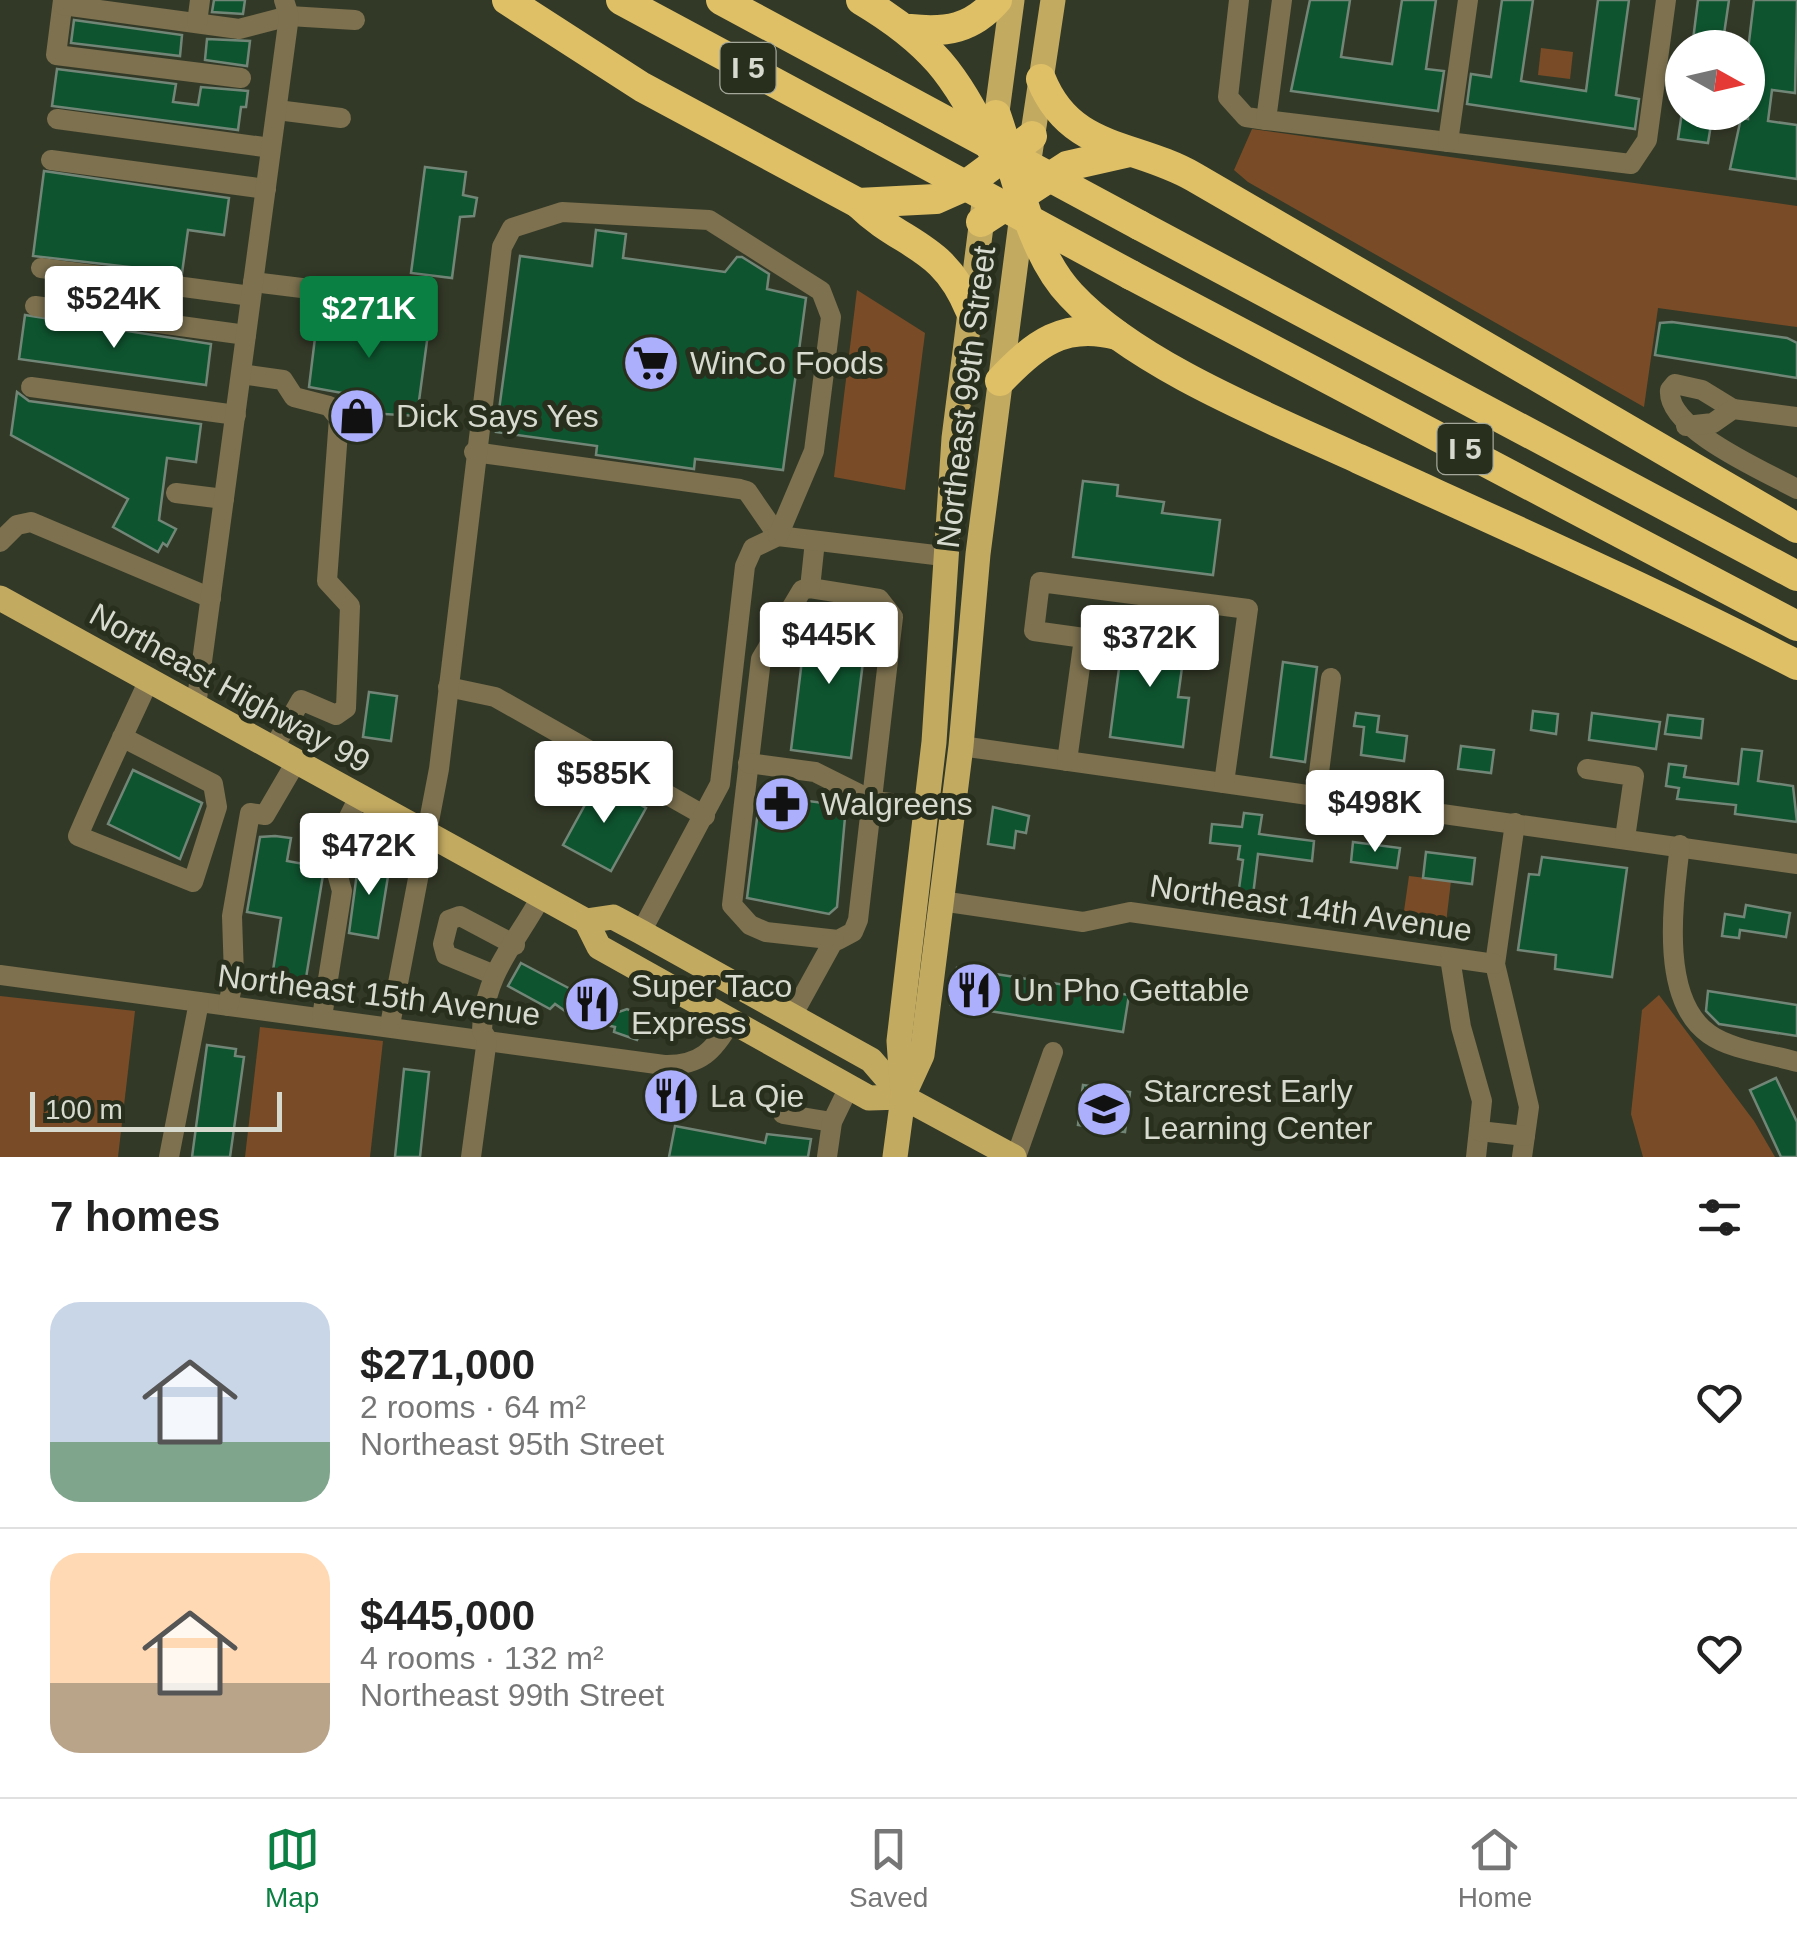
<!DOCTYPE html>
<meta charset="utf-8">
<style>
:root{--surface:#fff;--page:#f6f6f6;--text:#222;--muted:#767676;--line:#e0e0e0;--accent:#0b8043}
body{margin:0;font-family:Arial,sans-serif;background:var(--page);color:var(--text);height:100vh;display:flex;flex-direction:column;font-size:38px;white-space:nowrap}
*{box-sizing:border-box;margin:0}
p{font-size:32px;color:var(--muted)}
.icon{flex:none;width:55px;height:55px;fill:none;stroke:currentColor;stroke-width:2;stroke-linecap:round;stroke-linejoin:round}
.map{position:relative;height:1157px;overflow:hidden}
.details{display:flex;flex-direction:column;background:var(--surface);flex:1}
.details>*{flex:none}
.needle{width:65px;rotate:98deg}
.buttons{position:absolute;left:1665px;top:30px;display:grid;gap:20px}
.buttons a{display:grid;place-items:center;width:100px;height:100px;border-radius:50%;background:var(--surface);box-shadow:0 2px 8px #0004;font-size:50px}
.scale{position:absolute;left:30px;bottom:25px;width:252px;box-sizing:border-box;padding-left:10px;border:5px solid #d6dacf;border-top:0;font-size:28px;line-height:35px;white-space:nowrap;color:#d6dacf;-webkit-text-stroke:8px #292f1d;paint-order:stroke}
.price{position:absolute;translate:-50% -85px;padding:0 22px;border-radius:10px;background:#fff;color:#222;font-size:32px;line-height:65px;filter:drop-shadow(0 2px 5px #0008)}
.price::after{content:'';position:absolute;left:50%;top:60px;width:30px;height:22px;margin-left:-15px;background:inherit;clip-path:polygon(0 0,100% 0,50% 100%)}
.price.selected{background:var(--accent);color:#fff}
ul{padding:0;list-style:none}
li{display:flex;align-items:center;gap:30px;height:250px;padding:0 50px}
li+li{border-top:2px solid var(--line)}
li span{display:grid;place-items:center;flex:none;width:280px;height:200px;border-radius:30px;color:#555}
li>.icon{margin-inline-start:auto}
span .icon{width:120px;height:120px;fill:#fffc;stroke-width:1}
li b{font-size:42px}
h2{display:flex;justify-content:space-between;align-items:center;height:120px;padding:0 50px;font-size:42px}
.dock{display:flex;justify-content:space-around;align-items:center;height:140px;border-top:2px solid var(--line);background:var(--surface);font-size:28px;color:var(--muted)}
.dock a{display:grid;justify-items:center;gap:5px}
.dock .selected{color:var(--accent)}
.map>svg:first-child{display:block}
</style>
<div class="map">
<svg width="1797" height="1157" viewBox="0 0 1797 1157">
<rect width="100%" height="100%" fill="#333927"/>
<g fill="#794c27">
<path d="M 1541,48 L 1573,52 L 1570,79 L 1538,75 Z"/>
<path d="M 1252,129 L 1797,206 L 1797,327 L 1658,308 L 1644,407 L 1248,182 L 1234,170 Z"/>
<path d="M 857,290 L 925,333 L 905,490 L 834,477 Z"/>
<path d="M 1409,876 L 1451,881 L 1445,931 L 1402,925 Z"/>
<path d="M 1659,995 L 1754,1121 L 1775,1157 L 1643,1157 L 1631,1114 L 1642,1010 Z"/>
<path d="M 0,996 L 135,1011 L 118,1157 L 0,1157 Z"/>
<path d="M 260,1027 L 383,1041 L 370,1157 L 245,1157 Z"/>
</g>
<g fill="#0e542f" stroke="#728678" stroke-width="2.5">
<path d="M 214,0 L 245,0 L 243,14 L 212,12 Z"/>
<path d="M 1310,0 L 1350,0 L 1341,57 L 1392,64 L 1402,0 L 1436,0 L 1426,69 L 1444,71 L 1438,111 L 1291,91 Z"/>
<path d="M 1502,0 L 1533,0 L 1521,81 L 1586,91 L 1598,0 L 1629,0 L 1616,95 L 1639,99 L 1635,129 L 1467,104 L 1471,74 L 1491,77 Z"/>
<path d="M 1698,0 L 1729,0 L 1722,48 L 1692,48 Z"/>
<path d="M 1754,0 L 1797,0 L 1795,93 L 1772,90 L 1768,121 L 1797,125 L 1797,179 L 1730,169 L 1741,118 L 1748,119 L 1748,50 Z"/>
<path d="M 74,20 L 182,35 L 180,56 L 71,43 Z"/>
<path d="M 207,39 L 250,41 L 247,66 L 205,60 Z"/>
<path d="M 57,69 L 176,84 L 173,102 L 198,105 L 201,87 L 248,91 L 246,107 L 241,107 L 238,130 L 52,106 Z"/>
<path d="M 1682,112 L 1713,112 L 1708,143 L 1678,139 Z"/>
<path d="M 425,167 L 466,172 L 463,195 L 477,198 L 474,216 L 460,217 L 452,278 L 411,273 Z"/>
<path d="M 44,171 L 229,198 L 224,235 L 188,230 L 182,273 L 33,256 Z"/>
<path d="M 596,230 L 626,234 L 623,258 L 725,272 L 737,257 L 742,257 L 769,274 L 767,289 L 806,298 L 783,470 L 695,459 L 694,469 L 596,455 L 597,446 L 496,432 L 520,256 L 592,266 Z"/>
<path d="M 319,305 L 361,311 L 360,317 L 429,326 L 417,416 L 351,412 L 348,394 L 309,387 Z"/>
<path d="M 25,315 L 211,344 L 206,385 L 19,359 Z"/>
<path d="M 1672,322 L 1787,338 L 1797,343 L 1797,378 L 1655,355 L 1660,323 Z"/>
<path d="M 17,392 L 29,401 L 201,424 L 196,462 L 167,458 L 159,520 L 176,529 L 167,546 L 163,543 L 158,552 L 113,527 L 128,499 L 11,435 Z"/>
<path d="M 1083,481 L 1118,485 L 1117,496 L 1164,502 L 1162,513 L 1220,520 L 1213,575 L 1073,557 Z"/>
<path d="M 807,619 L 868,622 L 851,758 L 791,750 Z"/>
<path d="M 1124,630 L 1186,638 L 1178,697 L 1189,698 L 1183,747 L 1110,737 Z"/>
<path d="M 1283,662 L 1317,667 L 1305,762 L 1271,757 Z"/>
<path d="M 369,692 L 397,696 L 391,741 L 363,737 Z"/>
<path d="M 1533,711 L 1558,714 L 1556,734 L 1531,730 Z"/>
<path d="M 1356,713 L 1379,716 L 1377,732 L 1407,736 L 1404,761 L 1361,755 L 1364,727 L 1354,726 Z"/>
<path d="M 1592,713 L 1660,722 L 1656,749 L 1589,740 Z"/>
<path d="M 1668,715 L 1703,719 L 1701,738 L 1665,734 Z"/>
<path d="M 1461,746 L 1494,750 L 1491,773 L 1458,769 Z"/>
<path d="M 1742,749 L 1762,751 L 1758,781 L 1793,786 L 1797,822 L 1735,814 L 1736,805 L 1677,799 L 1679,788 L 1666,786 L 1669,764 L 1686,766 L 1684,777 L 1738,784 Z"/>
<path d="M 133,770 L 202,803 L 180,859 L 108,824 Z"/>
<path d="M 598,781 L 646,808 L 611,871 L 563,845 Z"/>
<path d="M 774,783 L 794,786 L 793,799 L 846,806 L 837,907 L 829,914 L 747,898 L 759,803 L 772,793 Z"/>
<path d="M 993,807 L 1029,816 L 1026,833 L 1016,831 L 1014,848 L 988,844 Z"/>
<path d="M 1244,813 L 1262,815 L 1259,834 L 1314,841 L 1312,861 L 1258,854 L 1251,912 L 1236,910 L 1243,860 L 1238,859 L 1240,846 L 1210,843 L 1212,824 L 1242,827 Z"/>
<path d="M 275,836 L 291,838 L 287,861 L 321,867 L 323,875 L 305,984 L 272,977 L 281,918 L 247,912 L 260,837 Z"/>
<path d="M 1353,842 L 1400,848 L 1397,868 L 1351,862 Z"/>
<path d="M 1426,852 L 1475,858 L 1472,884 L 1423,878 Z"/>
<path d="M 1542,857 L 1627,868 L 1612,977 L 1555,969 L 1556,955 L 1518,950 L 1529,874 L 1539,875 Z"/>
<path d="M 359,858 L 390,864 L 378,938 L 349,933 Z"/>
<path d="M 1746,905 L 1790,913 L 1786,937 L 1740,930 L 1739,938 L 1722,936 L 1725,914 L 1744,917 Z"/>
<path d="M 521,963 L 616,1013 L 627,1009 L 647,1018 L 637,1040 L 614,1032 L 615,1027 L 575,1018 L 555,1004 L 550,1009 L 508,986 Z"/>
<path d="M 957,968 L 1129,995 L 1123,1032 L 951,1005 Z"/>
<path d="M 1708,991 L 1797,1005 L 1797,1036 L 1719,1024 L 1706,1011 Z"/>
<path d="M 207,1045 L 236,1049 L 235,1056 L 244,1057 L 230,1157 L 192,1157 Z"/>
<path d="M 404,1069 L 429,1072 L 420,1157 L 395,1157 Z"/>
<path d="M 1776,1078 L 1797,1122 L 1797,1157 L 1781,1157 L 1750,1090 Z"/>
<path d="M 1083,1085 L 1130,1092 L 1125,1132 L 1078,1125 Z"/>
<path d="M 675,1126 L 765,1143 L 767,1134 L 811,1139 L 808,1157 L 669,1157 Z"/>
</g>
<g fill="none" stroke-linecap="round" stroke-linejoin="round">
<g stroke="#7d714f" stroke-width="20">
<path d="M 63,0 L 56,55 L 241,78"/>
<path d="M 1239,0 L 1228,97 L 1246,117 L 1266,120"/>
<path d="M 1282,0 L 1266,120 L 1631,164 L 1647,140 L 1666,0"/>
<path d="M 63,5 L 239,29 L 289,16 L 355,20"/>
<path d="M 197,23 L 200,0"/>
<path d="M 277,110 L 341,118"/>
<path d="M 57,119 L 271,148"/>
<path d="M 1448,142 L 1468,0"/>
<path d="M 51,160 L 266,189"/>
<path d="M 41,268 L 251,296"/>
<path d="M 253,282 L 318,290"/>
<path d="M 35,306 L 246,335"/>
<path d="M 241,374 L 283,380 L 294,397 L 329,406 L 339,418 L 327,581 L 350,606 L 346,708 L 336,715 L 301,700 L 273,749"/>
<path d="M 31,387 L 236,415"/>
<path d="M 1733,409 L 1702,390 L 1675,384 L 1670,390 C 1666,429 1766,472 1797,489"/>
<path d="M 1686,426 L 1713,423 L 1733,409 L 1797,417"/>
<path d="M 474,452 L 740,489 L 747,491 L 778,536"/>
<path d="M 176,493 L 224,499"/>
<path d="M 0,542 L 17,525 L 31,522 L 211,598"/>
<path d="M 810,588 L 879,599 L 893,617 L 858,920 L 853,932 L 838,940 L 766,932 L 750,925 L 732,905 L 761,659 L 802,590 Z"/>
<path d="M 810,588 L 815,541"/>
<path d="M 448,687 L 495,697 L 705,816"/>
<path d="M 196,706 L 289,16 L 284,0"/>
<path d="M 122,737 L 213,784 L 217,807 L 193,882 L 78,836 C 100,784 125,732 149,680"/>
<path d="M 961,746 L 1797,864"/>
<path d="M 1067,761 L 1084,638 L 1034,631 L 1040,582 L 1248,609 L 1224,783"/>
<path d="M 748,763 L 815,772 L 873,801 L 927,807"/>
<path d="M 1587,769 L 1634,776 L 1625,838"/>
<path d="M 1316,796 L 1331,678"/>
<path d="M 1515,823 L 1495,964 L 1529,1107 L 1522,1157"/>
<path d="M 1680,845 C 1674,898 1658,998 1709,1034 C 1731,1050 1771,1054 1797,1062"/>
<path d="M 941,901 L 1083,922 L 1130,912 L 1495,964"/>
<path d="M 641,932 L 720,784 L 745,566 L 753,548 L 778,536 L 943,556"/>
<path d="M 1450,958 L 1461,1027 L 1482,1101 L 1476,1157"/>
<path d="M 492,974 L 446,955 L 443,944 L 449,920 L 460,916 L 515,945"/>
<path d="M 0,975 L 664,1065 C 700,1066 714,1051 731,1021"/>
<path d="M 228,1006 L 234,976 L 232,916 L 250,813 L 265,815 L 296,762"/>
<path d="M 792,1016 L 834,940"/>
<path d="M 322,1017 L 342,891 L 333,859 L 336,843 L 359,797"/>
<path d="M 390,1025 L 439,769 L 502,247 L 512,228 L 562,212 L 709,220 L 821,291 L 831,317 L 814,451 L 778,536"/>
<path d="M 783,1114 L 832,1122"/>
<path d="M 1479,1131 L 1525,1136"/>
<path d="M 169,1157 L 199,1002"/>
<path d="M 471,1157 L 487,1039 L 482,1031 C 484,974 514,946 541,897"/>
<path d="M 827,1157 L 832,1122 L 849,1087"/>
<path d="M 1016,1157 L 1053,1052"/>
</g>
<g stroke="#c3aa61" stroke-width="25">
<path d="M 994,134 L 1012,0"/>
<path d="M 1030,153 L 1053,0"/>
<path d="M 0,598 L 586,921 L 599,947 L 869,1098 L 903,1097"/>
<path d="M 586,921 L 613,917 L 641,932 L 871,1060 L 903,1097 L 1014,1157"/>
<path d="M 905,1092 L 922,1055 L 961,746 L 978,554 L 1023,207"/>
<path d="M 895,1157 L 903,1097 L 899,1041 L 934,742 L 954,438 L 984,203"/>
</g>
<g stroke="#dfc067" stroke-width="30">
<path d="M 507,0 L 642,87 L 858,203 C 903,247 943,243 970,310"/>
<path d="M 621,0 L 874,136"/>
<path d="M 721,0 L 881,86"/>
<path d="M 861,0 C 930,41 957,75 991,148"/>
<path d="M 910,29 C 946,33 972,29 997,0"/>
<path d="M 1041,79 C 1070,152 1135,143 1194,177 C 1395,294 1597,410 1797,528"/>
<path d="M 996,115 C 1016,172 1029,251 1071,295 C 1136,365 1272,419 1359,459 C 1506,526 1654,591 1797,665"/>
<path d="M 858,203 L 936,199 L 963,187 L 1032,136"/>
<path d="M 981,222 L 1067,166 L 1129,152"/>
<path d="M 1139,225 L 1797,576"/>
<path d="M 1131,275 L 1797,626"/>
<path d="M 1000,381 C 1035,344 1064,321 1117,335"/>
</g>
<g stroke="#dfc067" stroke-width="30">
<path d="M 881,86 L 1139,225"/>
<path d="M 874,136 L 1131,275"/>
</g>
</g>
<defs>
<g id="supermarket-disc" transform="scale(2.875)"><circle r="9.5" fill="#acaffb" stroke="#292f1d"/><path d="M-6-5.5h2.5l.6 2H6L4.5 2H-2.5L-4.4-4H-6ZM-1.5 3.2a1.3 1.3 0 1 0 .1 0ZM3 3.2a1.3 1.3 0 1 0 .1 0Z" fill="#111"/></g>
<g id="shop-disc" transform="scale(2.875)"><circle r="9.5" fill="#acaffb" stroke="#292f1d"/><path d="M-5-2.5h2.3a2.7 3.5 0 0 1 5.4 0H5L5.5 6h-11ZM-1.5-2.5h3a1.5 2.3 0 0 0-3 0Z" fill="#111"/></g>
<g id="pharmacy-disc" transform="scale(2.875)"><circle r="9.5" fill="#acaffb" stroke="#292f1d"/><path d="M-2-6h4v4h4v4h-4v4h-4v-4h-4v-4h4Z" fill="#111"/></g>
<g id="restaurant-disc" transform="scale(2.875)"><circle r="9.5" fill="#acaffb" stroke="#292f1d"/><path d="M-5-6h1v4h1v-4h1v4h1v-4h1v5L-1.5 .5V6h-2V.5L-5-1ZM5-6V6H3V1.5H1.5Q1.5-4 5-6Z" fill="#111"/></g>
<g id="school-disc" transform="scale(2.875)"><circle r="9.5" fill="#acaffb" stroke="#292f1d"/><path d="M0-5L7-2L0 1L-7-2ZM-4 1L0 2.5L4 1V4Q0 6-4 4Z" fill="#111"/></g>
</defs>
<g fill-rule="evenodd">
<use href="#supermarket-disc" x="651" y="363"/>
<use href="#shop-disc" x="357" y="416"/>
<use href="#pharmacy-disc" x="782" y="804"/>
<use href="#restaurant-disc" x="974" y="990"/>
<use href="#restaurant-disc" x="592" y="1004"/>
<use href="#restaurant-disc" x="671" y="1096"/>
<use href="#school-disc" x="1104" y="1109"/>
</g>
<g text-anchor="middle" stroke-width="10" stroke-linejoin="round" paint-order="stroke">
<g fill="#292f1d" stroke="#a2a79a" stroke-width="2.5">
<rect x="720.5" y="43" width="55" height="50" rx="8"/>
<rect x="1437.5" y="424" width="55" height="50" rx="8"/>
</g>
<g font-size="30" font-weight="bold" fill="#d6dacf">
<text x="748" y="78">I 5</text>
<text x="1465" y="459">I 5</text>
</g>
<g font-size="32" fill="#d6dacf" stroke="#292f1d" text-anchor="start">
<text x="690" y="374">WinCo Foods</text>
<text x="396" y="427">Dick Says Yes</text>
<text x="821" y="815">Walgreens</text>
<text x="631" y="997">Super Taco<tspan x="631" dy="37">Express</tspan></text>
<text x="1013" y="1001">Un Pho Gettable</text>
<text x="1143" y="1102">Starcrest Early<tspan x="1143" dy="37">Learning Center</tspan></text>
<text x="710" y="1107">La Qie</text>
</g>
<g font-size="32" fill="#d6dacf" stroke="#292f1d">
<text transform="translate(966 397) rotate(-83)" y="11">Northeast 99th Street</text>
<text transform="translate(230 688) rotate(29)" y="11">Northeast Highway 99</text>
<text transform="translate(1311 908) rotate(8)" y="11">Northeast 14th Avenue</text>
<text transform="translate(379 995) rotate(7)" y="11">Northeast 15th Avenue</text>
</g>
</g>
</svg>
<div class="buttons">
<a><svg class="needle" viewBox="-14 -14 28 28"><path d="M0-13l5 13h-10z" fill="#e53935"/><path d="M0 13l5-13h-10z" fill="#767676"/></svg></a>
</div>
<div class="scale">100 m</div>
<b class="price" style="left:114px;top:351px">$524K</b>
<b class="price selected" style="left:369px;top:361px">$271K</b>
<b class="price" style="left:829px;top:687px">$445K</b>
<b class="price" style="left:1150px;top:690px">$372K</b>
<b class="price" style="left:604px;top:826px">$585K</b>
<b class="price" style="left:1375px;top:855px">$498K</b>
<b class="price" style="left:369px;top:898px">$472K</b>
</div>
<section class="details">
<h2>7 homes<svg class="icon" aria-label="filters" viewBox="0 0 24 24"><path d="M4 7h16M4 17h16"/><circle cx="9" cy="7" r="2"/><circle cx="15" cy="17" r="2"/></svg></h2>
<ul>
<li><span style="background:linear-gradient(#c9d6e8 70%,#7fa58c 0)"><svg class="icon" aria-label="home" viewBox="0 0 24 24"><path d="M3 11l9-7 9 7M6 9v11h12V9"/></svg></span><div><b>$271,000</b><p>2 rooms · 64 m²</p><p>Northeast 95th Street</p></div><svg class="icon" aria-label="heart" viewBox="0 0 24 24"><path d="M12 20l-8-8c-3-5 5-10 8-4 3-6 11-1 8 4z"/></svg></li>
<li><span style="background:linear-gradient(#ffd9b3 65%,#b9a48a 0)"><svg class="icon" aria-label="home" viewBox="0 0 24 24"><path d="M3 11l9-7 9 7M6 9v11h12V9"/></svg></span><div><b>$445,000</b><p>4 rooms · 132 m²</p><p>Northeast 99th Street</p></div><svg class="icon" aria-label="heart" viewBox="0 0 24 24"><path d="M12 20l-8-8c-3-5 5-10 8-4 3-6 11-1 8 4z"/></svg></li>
</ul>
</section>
<nav class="dock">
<a class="selected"><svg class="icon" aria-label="map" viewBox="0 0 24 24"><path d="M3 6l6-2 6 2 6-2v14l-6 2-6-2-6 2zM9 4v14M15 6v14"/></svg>Map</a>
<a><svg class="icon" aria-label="saved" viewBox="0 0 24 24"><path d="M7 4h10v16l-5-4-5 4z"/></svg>Saved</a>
<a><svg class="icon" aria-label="home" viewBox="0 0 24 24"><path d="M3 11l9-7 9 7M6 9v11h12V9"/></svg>Home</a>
</nav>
